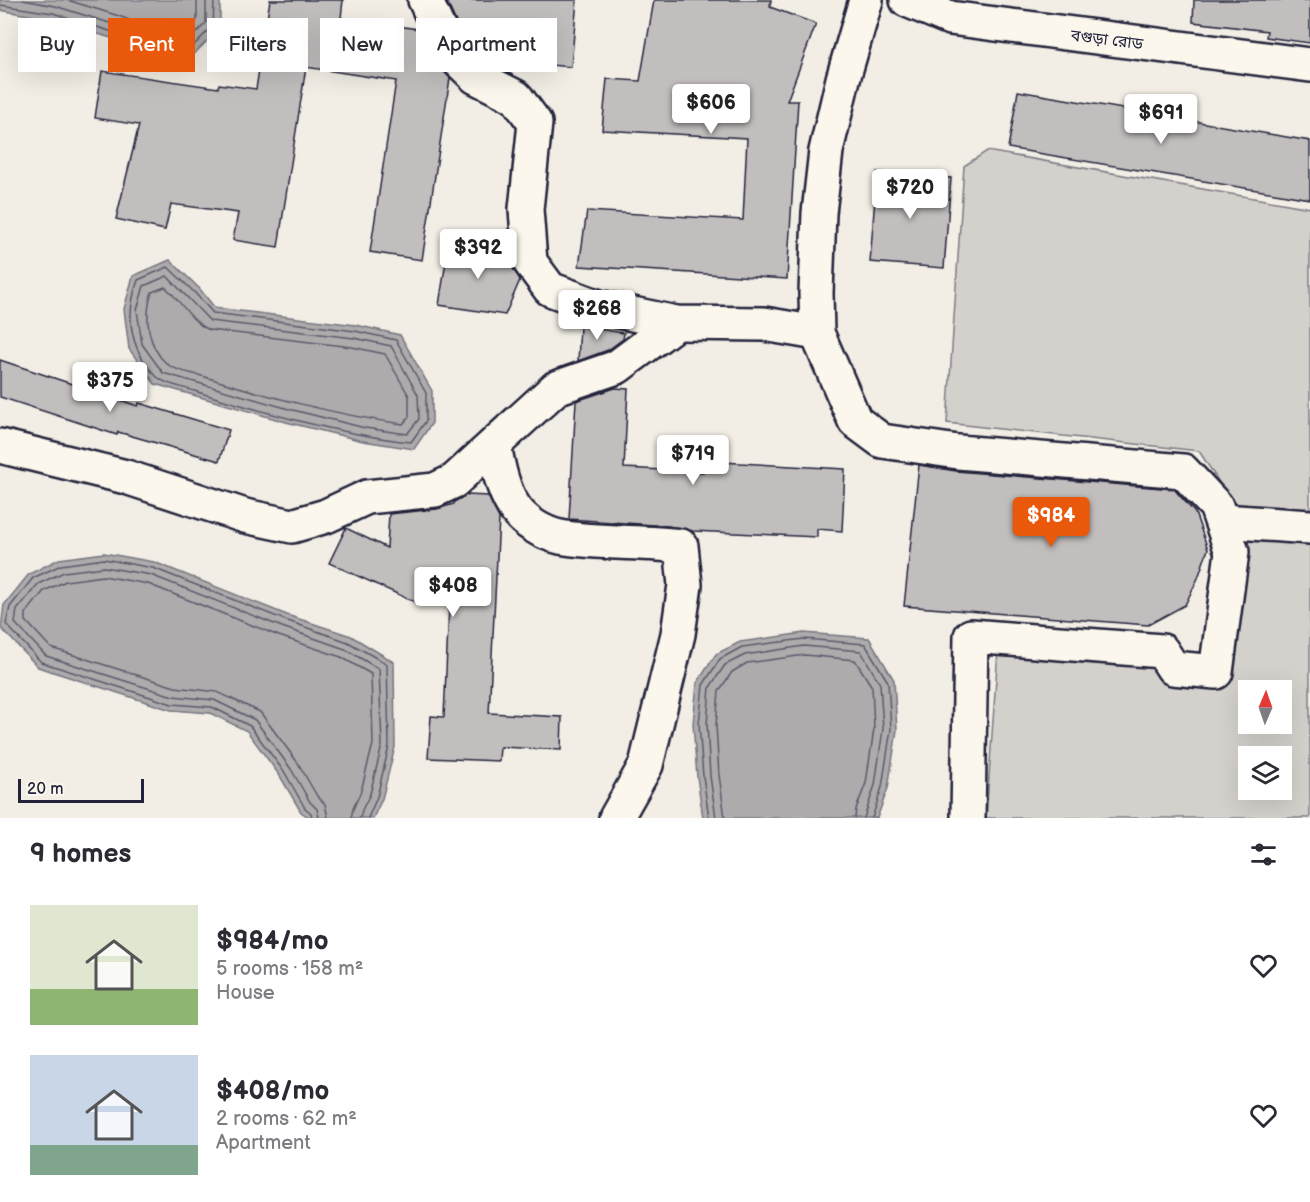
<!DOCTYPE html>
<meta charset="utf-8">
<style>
:root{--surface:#fff;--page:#f7f7f7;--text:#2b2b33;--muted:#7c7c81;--accent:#ea580c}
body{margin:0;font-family:"Balsamiq Sans","Noto Sans Bengali",sans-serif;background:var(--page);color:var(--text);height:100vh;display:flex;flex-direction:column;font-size:22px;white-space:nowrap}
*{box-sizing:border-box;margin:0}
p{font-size:20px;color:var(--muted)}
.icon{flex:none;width:33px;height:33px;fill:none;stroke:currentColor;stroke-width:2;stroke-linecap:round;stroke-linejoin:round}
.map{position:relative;height:818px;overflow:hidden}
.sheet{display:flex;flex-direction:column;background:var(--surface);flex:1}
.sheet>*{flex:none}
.banner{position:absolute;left:18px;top:18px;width:600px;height:54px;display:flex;gap:12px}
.needle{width:39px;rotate:2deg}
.fabs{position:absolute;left:1238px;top:680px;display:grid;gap:12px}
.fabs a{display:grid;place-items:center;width:54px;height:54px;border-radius:0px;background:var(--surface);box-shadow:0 6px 24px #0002;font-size:30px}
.scale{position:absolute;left:18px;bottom:15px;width:126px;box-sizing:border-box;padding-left:6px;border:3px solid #22223b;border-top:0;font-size:16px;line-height:21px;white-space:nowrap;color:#22223b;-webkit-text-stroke:4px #fbf7ec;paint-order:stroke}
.price{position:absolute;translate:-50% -51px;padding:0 14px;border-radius:6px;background:#fff;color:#222;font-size:20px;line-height:39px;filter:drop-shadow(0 2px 3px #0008)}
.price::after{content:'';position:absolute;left:50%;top:36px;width:18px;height:14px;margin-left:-9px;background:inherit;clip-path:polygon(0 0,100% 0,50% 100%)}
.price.current{background:var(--accent);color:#fff}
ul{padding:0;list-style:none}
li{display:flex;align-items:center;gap:18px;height:150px;padding:0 30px}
li span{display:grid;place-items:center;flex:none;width:168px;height:120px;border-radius:0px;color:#555}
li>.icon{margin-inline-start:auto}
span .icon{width:72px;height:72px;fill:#fffc;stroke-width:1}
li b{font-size:26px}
h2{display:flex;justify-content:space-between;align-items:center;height:72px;padding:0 30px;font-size:26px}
.tag{padding:0 21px;border-radius:0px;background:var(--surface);box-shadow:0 6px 24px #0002;font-size:21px;line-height:54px}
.tag.current{background:var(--accent);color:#fff}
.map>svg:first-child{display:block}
</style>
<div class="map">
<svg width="1310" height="818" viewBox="0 0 1310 818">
<rect width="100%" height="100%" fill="#f2eee5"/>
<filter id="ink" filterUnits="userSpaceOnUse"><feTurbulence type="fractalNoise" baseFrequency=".0167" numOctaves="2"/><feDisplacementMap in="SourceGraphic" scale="12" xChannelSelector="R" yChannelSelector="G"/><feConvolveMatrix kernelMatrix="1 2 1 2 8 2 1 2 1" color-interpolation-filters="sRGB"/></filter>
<g filter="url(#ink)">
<g fill="#d4d1cc" stroke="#7b7a84" stroke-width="1.5" fill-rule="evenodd">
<path d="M 987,151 L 1310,208 L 1310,515 L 1233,504 L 1199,451 L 947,423 L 964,166 Z"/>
<path d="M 1250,531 L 1310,542 L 1310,818 L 986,818 L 998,651 L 1155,660 L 1222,686 ZM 1248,690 L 1281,690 L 1281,723 L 1248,723 ZM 1248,756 L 1281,756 L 1281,789 L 1248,789 Z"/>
</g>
<g fill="#aeabad" stroke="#76747f" stroke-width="1.5">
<path d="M 0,0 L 220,0 L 220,28 L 193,55 L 166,59 L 111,38 L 51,19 L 0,10 Z"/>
<path d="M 170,260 L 199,288 L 215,308 L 356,325 L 400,335 L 432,391 L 432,423 L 414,449 L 363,441 L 286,422 L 155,384 L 129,349 L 124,309 L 133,276 Z"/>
<path d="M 104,553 L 154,562 L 287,615 L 351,636 L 394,662 L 395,747 L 382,799 L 373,818 L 310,818 L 301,812 L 280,776 L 247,731 L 210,713 L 171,710 L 38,667 L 1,628 L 4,605 L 29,574 L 59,559 Z"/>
<path d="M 804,633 L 869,638 L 894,680 L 897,730 L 888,788 L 877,818 L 703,818 L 697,777 L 693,724 L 697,683 L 716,654 L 740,642 Z"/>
</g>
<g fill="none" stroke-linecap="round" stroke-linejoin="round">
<g stroke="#5a5969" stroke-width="1.5">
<path d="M 23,0 L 55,6 L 116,25 L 167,45 L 187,42 L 206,23 L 206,0"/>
<path d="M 67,0 L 119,16 L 169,36 L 183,34 L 197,20 L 197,0"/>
<path d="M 0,5 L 53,13 L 113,32 L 167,53 L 190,49 L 213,26 L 214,0"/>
<path d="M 168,267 L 194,292 L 213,313 L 355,331 L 396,340 L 426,393 L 426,421 L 411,442 C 341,435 259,411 191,390 C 182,387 164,384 157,377 C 129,349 125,316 138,280 Z"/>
<path d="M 167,276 L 210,321 L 354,338 L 391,346 L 418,395 L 419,419 L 407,434 L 365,428 L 289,409 L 163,373 L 142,344 L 137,310 L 144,286 Z"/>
<path d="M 165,287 C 180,299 191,323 210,330 L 352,347 L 385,354 L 409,396 L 409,417 L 403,424 C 335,415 267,396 202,376 C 192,373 175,371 167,364 C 147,346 144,317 152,292 Z"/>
<path d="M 312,818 L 311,813 L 305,808 L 285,773 L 250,726 L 212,707 L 172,704 L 41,662 L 6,624 L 10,607 L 33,578 L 61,565 L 104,559 L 153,568 L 285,620 L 348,642 L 387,664 L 389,746 L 377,797 L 368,818"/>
<path d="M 319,818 L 317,809 L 310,802 L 291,769 L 255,720 L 214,700 L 173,696 L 46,656 L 15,623 L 17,610 L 38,584 L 64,572 L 104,567 L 151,575 L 282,627 L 345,649 L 379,669 L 382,745 L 370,794 L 362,810 L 360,818"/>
<path d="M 328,818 L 325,804 L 317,796 L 298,763 L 260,712 L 217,692 L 175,687 L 51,648 L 26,621 L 26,613 L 44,591 L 66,581 L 103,576 L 148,584 L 279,636 L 341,657 L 371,674 L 373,744 L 361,791 L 353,809 L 351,818"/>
<path d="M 709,818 L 703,776 L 699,724 L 703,685 L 720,659 L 742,647 L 804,639 L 865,644 L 888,682 L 891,729 L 882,787 L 872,818"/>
<path d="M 716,818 L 710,776 L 707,724 L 710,687 L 725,665 L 745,655 L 804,646 L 861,651 L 880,684 L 883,729 L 875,785 L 864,818"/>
<path d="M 725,818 L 719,775 L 716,725 L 719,691 L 732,672 L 747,663 L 805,655 L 855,660 L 872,687 L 874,729 L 866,783 L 856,809 L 855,818"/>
</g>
</g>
<g fill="#c2bebe" stroke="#22223b" stroke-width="1.5">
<path d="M 270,0 L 343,0 L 341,18 L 418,29 L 432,59 L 450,78 L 422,260 L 370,252 L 396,81 L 306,67 L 278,247 L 233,240 L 238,213 L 171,204 L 165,230 L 116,219 L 139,125 L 95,118 L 102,71 L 218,88 L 219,84 L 256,89 Z"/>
<path d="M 446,0 L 577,0 L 571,67 L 484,59 L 464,40 Z"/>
<path d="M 654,0 L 771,0 L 770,7 L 816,24 L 787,101 L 798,101 L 787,279 L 579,266 L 587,211 L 743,220 L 747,138 L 602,130 L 607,79 L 640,81 Z"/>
<path d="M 1194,0 L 1310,0 L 1310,43 L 1266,37 L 1267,31 L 1193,22 Z"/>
<path d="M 1018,91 L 1310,141 L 1310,199 L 1008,148 Z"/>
<path d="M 877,172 L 951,178 L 944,268 L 870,262 Z"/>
<path d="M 449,243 L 511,253 L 511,264 L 520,280 L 505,315 L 439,305 Z"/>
<path d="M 580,326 L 624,333 L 623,339 L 608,350 L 578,361 Z"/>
<path d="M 0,360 L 138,406 L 139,403 L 229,430 L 219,461 L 118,432 L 117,435 L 0,397 Z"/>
<path d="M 615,388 L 628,389 L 624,468 L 703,472 L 704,461 L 845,469 L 842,531 L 817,529 L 817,537 L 693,531 L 668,526 L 569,519 L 576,401 Z"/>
<path d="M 919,465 L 956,471 L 1174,489 L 1195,513 L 1208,549 L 1198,578 L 1185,605 L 1148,625 L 904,606 Z"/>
<path d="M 466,495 L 488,496 L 499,518 L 489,713 L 562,717 L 561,750 L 500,747 L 499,761 L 428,758 L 431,716 L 444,717 L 449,604 L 415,602 L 329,563 L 346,528 L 387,548 L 389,514 L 437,509 L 454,504 L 454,502 Z"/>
</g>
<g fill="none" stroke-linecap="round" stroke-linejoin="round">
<g stroke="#22223b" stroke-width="38">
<g id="minor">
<path d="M 425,0 L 449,51 L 476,77 L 516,97 L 535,123 L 526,209 L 530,262 L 550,289 L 599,307 L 676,323 L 764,324 L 817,333"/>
<path d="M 866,0 L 843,79 L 826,151 L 819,213 L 816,293 L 817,333 L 855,421 L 882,441 L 958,452 L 1183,471 L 1216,506 L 1232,552 L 1216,672 L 1173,668 L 1162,651 L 971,636 L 968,818"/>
<path d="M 494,445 C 498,466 502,488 514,507 C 524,522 542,533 560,537 C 599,544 641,541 681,546 L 685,585 L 678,634 L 646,765 L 616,818"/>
<path d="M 0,446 L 126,477 L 245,516 L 292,526 L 326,516 L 367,497 L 435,490 L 454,481 L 556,388 L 617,367 L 676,323"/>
<path d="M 1222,521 L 1310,527"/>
</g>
</g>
<g stroke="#22223b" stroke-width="38">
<path id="major" d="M 907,0 L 950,18 L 1310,65"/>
</g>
<use href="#minor" stroke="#fbf7ec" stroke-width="33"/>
<use href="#major" stroke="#fbf7ec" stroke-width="33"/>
</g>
</g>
<g text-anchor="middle" stroke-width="6" stroke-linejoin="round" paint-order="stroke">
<g font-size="16" fill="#22223b" stroke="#fbf7ec">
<text transform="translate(1107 39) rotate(7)" y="6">বগুড়া রোড</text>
</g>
</g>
</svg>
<div class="fabs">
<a><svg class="needle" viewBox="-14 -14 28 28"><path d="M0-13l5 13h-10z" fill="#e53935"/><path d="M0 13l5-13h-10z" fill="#7c7c81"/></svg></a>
<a><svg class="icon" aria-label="layers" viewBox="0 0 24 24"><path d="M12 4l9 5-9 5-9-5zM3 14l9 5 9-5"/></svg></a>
</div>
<div class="scale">20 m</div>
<b class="price" style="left:711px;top:135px">$606</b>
<b class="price" style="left:1161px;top:145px">$691</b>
<b class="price" style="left:910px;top:220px">$720</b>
<b class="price" style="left:478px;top:280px">$392</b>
<b class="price" style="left:597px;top:341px">$268</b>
<b class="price" style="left:110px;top:413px">$375</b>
<b class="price" style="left:693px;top:486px">$719</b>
<b class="price current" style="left:1051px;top:548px">$984</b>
<b class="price" style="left:453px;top:618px">$408</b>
<div class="banner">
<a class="tag">Buy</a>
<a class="tag current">Rent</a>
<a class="tag">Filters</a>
<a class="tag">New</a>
<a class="tag">Apartment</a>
</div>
</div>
<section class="sheet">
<h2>9 homes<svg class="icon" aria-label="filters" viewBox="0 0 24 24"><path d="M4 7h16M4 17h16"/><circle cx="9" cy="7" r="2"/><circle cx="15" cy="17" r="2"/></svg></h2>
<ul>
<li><span style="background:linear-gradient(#dfe7d0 70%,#8fb573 0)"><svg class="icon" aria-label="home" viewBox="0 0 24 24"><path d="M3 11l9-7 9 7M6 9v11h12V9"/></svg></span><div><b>$984/mo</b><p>5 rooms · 158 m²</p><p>House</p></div><svg class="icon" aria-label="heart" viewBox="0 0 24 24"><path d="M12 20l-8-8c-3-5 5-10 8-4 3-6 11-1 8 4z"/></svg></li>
<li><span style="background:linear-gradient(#c9d6e8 75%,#7fa58c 0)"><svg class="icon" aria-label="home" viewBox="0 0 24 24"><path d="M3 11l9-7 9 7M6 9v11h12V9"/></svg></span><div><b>$408/mo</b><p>2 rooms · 62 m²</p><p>Apartment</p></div><svg class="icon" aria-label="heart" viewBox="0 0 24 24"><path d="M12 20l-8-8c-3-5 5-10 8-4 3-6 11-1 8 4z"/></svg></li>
</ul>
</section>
